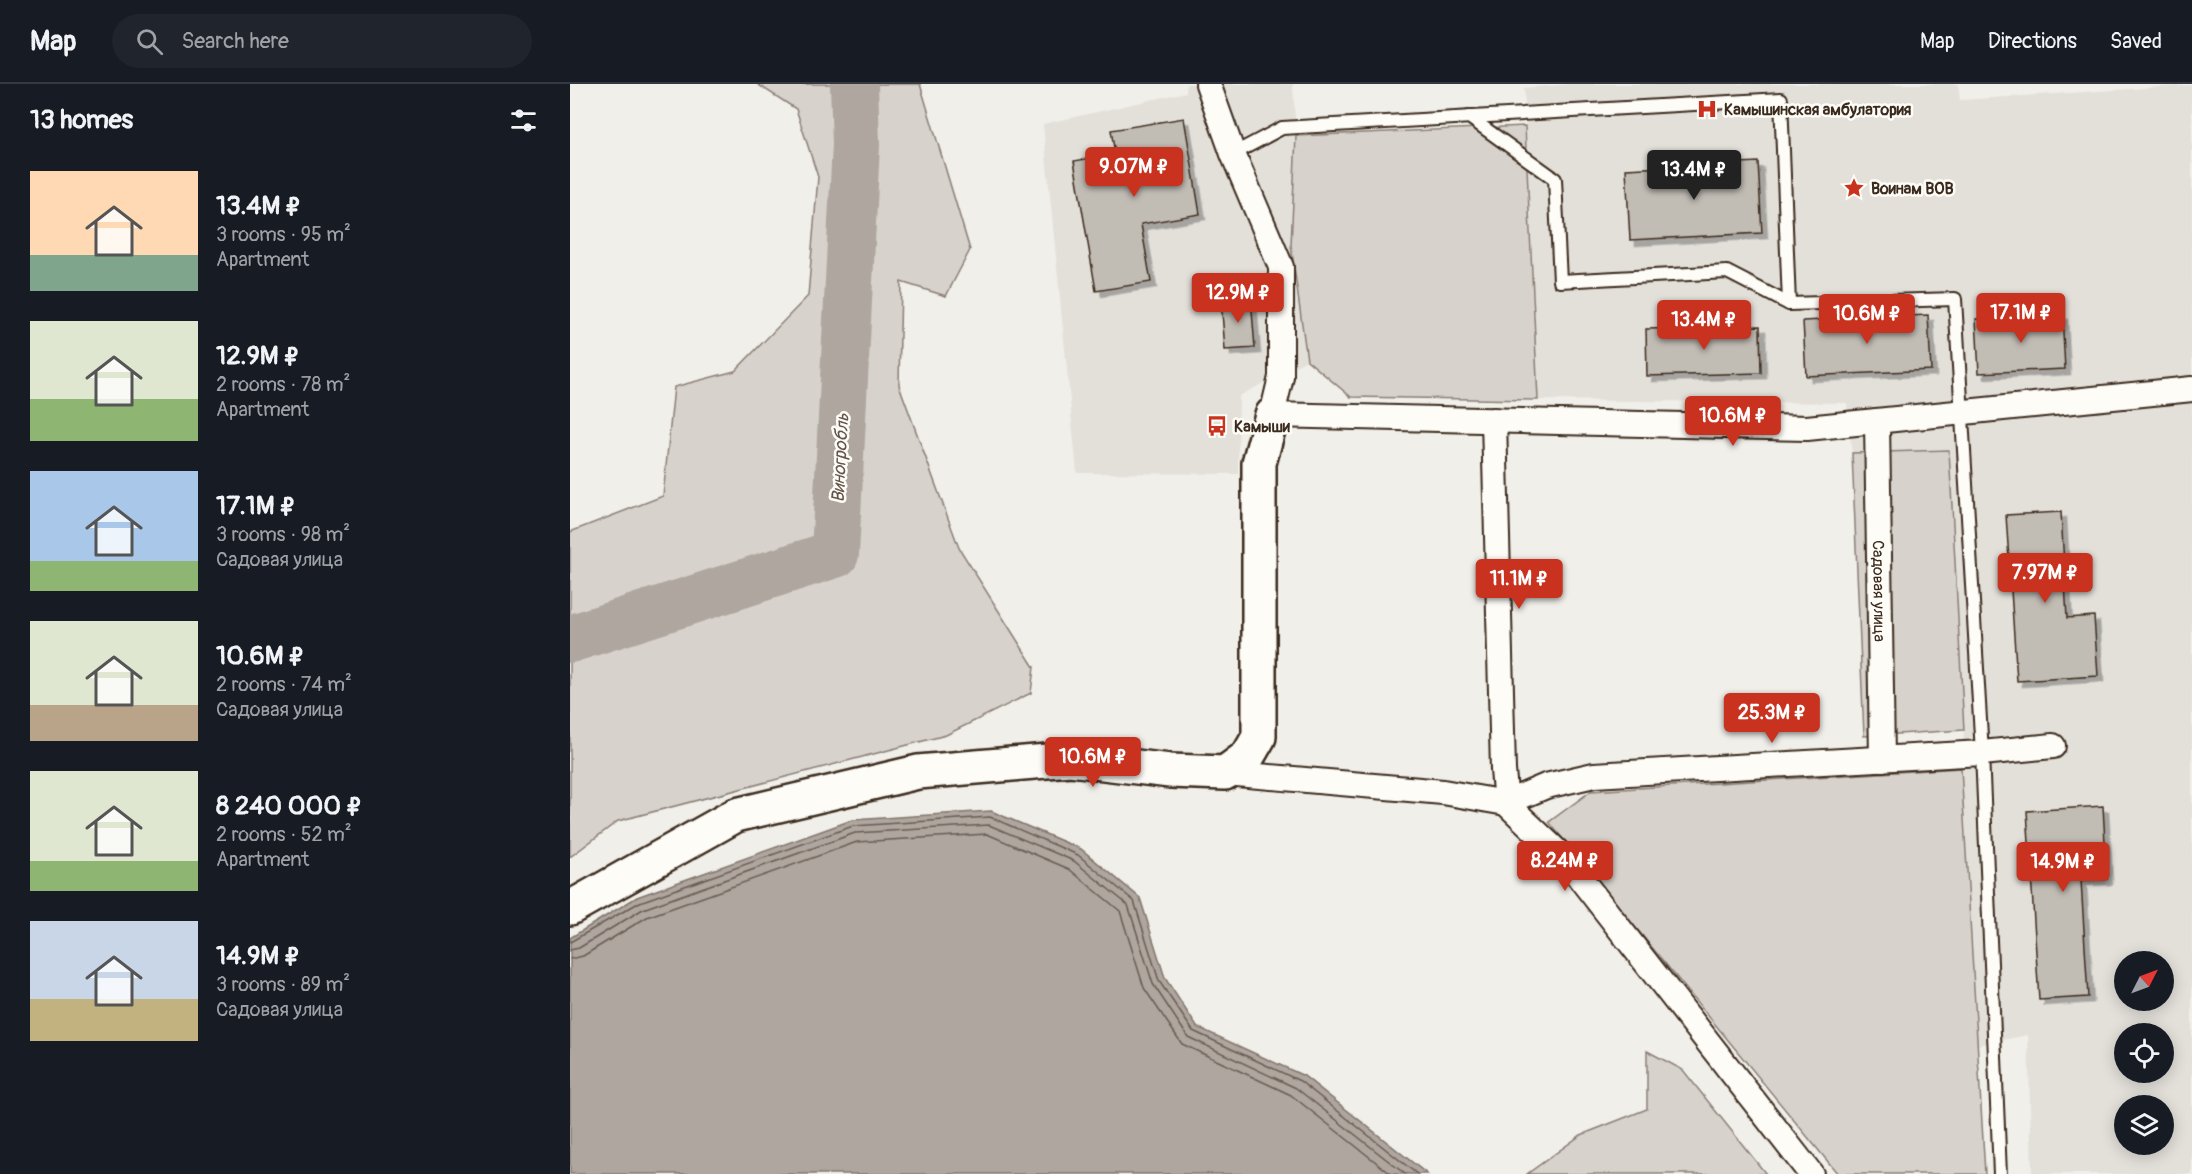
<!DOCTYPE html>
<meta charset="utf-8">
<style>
:root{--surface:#171b24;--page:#20242c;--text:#f1f3f6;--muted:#9ea1a6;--line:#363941;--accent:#c8321e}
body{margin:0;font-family:Pangolin,sans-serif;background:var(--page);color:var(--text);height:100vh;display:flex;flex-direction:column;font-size:22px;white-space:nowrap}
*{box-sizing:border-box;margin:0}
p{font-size:20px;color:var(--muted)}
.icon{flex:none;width:33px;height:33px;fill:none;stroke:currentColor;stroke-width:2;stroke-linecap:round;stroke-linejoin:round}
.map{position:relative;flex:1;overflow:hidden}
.side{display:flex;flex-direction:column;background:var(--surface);width:570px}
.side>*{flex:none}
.needle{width:39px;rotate:48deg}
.tools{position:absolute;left:1544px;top:867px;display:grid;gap:12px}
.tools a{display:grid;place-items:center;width:60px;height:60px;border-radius:50%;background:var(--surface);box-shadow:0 3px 15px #0003;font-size:30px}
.price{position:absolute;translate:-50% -51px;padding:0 14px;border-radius:6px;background:var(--accent);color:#fff;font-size:20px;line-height:39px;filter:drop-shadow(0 2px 3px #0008)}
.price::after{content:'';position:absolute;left:50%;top:36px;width:18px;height:14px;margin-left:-9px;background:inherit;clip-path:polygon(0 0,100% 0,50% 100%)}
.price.selected{background:#222;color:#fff}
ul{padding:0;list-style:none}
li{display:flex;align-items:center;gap:18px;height:150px;padding:0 30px}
li span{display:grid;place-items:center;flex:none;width:168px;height:120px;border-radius:0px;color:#555}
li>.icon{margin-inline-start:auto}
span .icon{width:72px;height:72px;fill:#fffc;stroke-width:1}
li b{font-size:26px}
h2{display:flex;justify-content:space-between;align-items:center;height:72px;padding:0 30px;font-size:26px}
header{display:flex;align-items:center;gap:36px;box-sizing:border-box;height:84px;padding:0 30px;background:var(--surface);border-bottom:2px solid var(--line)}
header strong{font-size:28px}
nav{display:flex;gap:33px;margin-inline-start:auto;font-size:21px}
.search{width:420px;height:54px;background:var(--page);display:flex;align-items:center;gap:15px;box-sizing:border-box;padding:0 21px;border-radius:33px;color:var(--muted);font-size:22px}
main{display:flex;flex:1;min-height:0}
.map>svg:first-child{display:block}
</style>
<header>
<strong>Map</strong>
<div class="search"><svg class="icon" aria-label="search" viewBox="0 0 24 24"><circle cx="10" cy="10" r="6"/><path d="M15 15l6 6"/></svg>Search here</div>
<nav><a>Map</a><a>Directions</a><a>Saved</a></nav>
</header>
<main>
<section class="side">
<h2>13 homes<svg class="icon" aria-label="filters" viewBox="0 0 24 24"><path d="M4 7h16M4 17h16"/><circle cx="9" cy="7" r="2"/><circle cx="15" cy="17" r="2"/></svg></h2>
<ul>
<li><span style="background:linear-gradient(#ffd9b3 70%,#7fa58c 0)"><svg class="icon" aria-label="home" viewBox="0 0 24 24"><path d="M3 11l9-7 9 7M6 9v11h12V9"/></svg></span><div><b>13.4M ₽</b><p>3 rooms · 95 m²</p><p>Apartment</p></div></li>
<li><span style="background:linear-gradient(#dfe7d0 65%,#8fb573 0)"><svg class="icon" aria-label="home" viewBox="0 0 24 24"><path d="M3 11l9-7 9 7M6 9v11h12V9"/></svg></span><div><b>12.9M ₽</b><p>2 rooms · 78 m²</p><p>Apartment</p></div></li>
<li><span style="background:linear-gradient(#a9c7e8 75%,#8fb573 0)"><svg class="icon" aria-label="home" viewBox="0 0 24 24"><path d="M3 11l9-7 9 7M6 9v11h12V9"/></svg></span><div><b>17.1M ₽</b><p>3 rooms · 98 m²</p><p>Садовая улица</p></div></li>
<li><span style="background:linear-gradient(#dfe7d0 70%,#b9a48a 0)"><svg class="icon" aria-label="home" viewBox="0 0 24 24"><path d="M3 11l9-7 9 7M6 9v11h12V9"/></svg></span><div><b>10.6M ₽</b><p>2 rooms · 74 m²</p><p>Садовая улица</p></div></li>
<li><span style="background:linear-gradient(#dfe7d0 75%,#8fb573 0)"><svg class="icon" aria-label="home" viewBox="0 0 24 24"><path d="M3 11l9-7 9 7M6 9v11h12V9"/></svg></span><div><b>8 240 000 ₽</b><p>2 rooms · 52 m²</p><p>Apartment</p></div></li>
<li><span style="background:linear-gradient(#c9d6e8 65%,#c2b280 0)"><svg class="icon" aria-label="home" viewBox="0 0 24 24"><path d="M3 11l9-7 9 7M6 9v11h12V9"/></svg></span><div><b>14.9M ₽</b><p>3 rooms · 89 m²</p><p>Садовая улица</p></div></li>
</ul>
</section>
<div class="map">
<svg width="1622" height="1090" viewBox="0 0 1622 1090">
<defs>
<filter id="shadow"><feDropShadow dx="5.5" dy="5.5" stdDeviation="0" flood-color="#0004"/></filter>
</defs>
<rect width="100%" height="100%" fill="#f1efea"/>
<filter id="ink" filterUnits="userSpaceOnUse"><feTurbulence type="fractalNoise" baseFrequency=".0167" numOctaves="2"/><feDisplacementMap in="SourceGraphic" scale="12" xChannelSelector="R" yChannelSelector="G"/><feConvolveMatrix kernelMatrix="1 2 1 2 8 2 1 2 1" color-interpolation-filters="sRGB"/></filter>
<g filter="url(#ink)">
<g fill="#e3e0da" fill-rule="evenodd">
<path d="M 616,0 L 723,0 L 726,52 L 721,161 L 737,276 L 669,312 L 668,390 L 507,389 L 473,40 L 616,8 Z"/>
<path d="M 1001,0 L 1388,0 L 1390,16 L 1622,1 L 1622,1090 L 1462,1090 L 1458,951 L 1407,961 L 1391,684 L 1394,646 L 1379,366 L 1282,369 L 1277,319 L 968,316 L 954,4 ZM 1554,878 L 1593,878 L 1593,916 L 1554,916 ZM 1554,950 L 1593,950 L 1593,988 L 1554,988 ZM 1554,1022 L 1593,1022 L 1593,1060 L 1554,1060 Z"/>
</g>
<g fill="#d7d2cc" stroke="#897e75" stroke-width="1.5">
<path d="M 187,0 L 350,0 L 400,166 L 376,212 L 331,198 L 329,301 L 389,464 L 464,583 L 461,609 L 376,651 L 48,737 L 0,773 L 0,448 L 93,412 L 104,303 L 165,287 L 238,212 L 248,93 L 226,25 Z"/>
<path d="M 955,42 L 968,316 L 781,313 L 737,276 L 721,161 L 726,52 Z"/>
<path d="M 1379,366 L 1394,646 L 1294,652 L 1282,369 Z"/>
<path d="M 1391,684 L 1415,1090 L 1268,1090 L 979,738 L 1021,707 Z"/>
<path d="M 1077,967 L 1113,986 L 1196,1090 L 957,1090 L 1011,1051 L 1077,1025 Z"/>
</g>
<path fill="#aea69f" stroke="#80746b" stroke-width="1.5" d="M 421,727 L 511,765 L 570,814 L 595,894 L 627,943 L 734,992 L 857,1090 L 0,1090 L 0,854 L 67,813 L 282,736 Z"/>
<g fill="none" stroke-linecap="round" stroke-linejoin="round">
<g stroke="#695c52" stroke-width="1.5">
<path d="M 0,858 L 70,818 L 283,742 L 420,733 L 508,771 L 564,817 L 589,897 L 623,947 L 730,997 L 847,1090"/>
<path d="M 0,866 L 9,864 L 73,825 L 285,749 L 419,741 L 504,777 L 558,821 L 583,900 L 618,953 L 726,1004 L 835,1090"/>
<path d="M 0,875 L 13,872 L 77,833 L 287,758 L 417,750 L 499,785 L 550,827 L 574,904 L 612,960 L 721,1011 L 821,1090"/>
</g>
<path stroke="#aea69f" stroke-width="48" d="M 0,555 L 265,470 L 286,61 L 284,0"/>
</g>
<g fill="#c1bcb4" stroke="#3b2a1e" stroke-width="1.5" filter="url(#shadow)">
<path d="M 614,34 L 630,130 L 571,140 L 581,198 L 526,207 L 504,77 L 545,70 L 541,46 Z"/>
<path d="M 1188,78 L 1192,149 L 1060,156 L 1056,85 Z"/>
<path d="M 681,214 L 685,264 L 655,266 L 651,216 Z"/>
<path d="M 1492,230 L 1495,285 L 1409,289 L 1406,235 Z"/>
<path d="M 1358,231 L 1361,286 L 1236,292 L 1233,237 Z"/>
<path d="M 1190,242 L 1191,289 L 1077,292 L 1076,245 Z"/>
<path d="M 1491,428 L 1497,534 L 1524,532 L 1528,592 L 1447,597 L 1436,431 Z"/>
<path d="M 1533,722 L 1537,795 L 1511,796 L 1518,913 L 1469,916 L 1457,727 Z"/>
</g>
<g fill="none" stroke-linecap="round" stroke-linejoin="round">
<g stroke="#3b2a1e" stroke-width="16">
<g id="lane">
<path d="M 899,33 L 985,95 L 990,197 L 1157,188 L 1219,220"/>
<path d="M 663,70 L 712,44 L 1211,15 L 1219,220 L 1385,215 L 1412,669 L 1430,1090"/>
</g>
</g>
<g stroke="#3b2a1e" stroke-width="28">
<g id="street">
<path d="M 638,0 L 663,70 L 711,183 L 711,293 L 702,331 L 1237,344 L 1622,305"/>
<path d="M 924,336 L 933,686 L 936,719 L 976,702 L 1024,691 L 1412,669 L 1483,662"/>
<path id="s1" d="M 1307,337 L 1312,675"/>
<path d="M 655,689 L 873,708 L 936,719 L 996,776 L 1241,1090"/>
</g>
</g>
<g stroke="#3b2a1e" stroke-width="38">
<path id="secondary" d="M 0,824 L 166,731 L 348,688 L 500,675 L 600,687 L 655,689 L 678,672 L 689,653 L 689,379 L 702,331"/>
</g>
<use href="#lane" stroke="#fdfcf7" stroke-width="12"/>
<use href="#street" stroke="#fdfcf7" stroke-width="24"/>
<use href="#secondary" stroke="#fdfcf7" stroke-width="33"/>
</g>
</g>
<defs>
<g id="hospital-bare" transform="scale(1.62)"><path d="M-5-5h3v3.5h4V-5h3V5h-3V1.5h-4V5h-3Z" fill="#c8321e" stroke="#fdfcf7" stroke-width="2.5" paint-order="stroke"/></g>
<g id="sight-bare" transform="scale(1.62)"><path d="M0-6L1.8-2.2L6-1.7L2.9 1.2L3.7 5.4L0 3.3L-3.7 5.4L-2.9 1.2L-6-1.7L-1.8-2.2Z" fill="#c8321e" stroke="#fdfcf7" stroke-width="2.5" paint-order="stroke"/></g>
<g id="bus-bare" transform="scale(1.62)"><path d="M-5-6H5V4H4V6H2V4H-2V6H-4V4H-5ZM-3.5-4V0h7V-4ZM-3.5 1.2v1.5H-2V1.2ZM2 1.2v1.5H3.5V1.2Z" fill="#c8321e" stroke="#fdfcf7" stroke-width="2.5" paint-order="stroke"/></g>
</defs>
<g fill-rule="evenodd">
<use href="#hospital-bare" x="1137" y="25"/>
<use href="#sight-bare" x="1284" y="104"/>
<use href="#bus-bare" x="647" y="342"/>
</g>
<g text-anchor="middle" stroke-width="5" stroke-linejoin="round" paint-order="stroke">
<g font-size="16" font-weight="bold" fill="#3b2a1e" stroke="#fdfcf7" text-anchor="start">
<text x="1154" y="31">Камышинская амбулатория</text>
<text x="1301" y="110">Воинам ВОВ</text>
<text x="664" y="348">Камыши</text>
</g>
<g font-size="16" fill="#3b2a1e" stroke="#fdfcf7">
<text dy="6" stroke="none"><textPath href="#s1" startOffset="170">Садовая улица</textPath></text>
</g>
<g font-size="18" font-style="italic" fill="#63554b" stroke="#fdfcf7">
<text transform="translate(270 374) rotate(-87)" y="6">Виногробль</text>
</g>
</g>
</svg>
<div class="tools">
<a><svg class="needle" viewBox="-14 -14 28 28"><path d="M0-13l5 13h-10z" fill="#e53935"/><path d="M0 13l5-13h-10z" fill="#9ea1a6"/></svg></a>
<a><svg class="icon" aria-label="locate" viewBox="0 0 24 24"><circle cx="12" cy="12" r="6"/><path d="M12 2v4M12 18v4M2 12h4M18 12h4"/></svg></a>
<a><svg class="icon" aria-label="layers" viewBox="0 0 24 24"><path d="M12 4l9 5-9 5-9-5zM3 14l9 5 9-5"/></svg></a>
</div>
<b class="price" style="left:564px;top:114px">9.07M ₽</b>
<b class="price selected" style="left:1124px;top:117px">13.4M ₽</b>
<b class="price" style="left:668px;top:240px">12.9M ₽</b>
<b class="price" style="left:1451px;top:260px">17.1M ₽</b>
<b class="price" style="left:1297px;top:261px">10.6M ₽</b>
<b class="price" style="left:1134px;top:267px">13.4M ₽</b>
<b class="price" style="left:1163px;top:363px">10.6M ₽</b>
<b class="price" style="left:1475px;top:520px">7.97M ₽</b>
<b class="price" style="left:949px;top:526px">11.1M ₽</b>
<b class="price" style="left:1202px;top:660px">25.3M ₽</b>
<b class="price" style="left:523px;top:704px">10.6M ₽</b>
<b class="price" style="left:995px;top:808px">8.24M ₽</b>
<b class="price" style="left:1493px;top:809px">14.9M ₽</b>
</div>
</main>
